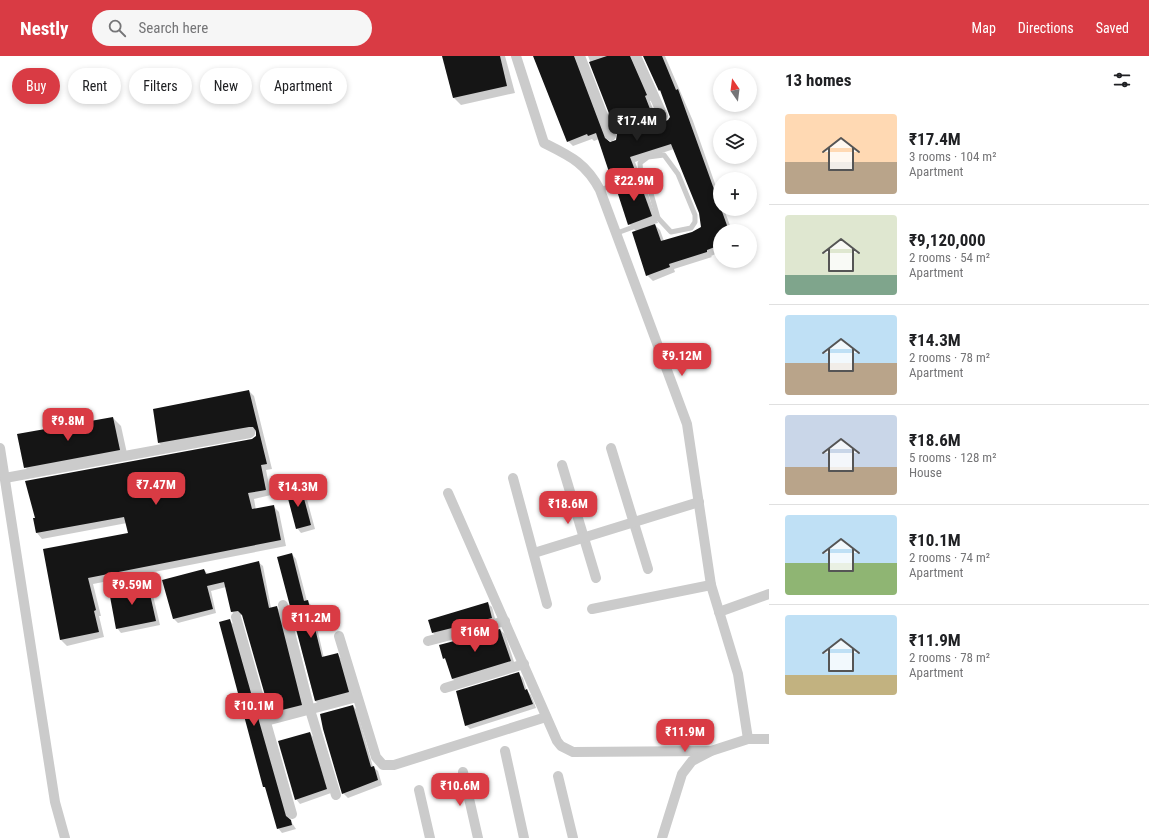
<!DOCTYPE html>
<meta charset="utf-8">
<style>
:root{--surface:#fff;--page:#f6f6f6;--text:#202124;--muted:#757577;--line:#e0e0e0;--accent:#d93b44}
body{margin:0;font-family:"Roboto Condensed",sans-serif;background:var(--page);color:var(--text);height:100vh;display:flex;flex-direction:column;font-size:15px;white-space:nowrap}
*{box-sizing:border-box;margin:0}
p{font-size:13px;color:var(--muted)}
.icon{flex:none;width:22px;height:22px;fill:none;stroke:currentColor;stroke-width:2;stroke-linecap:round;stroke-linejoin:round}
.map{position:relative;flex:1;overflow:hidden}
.panel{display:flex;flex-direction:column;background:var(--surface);width:380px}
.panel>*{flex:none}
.top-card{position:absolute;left:12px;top:12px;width:380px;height:36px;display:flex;gap:8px}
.needle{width:26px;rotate:346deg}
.fabs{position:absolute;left:713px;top:12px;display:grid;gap:8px}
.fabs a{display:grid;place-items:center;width:44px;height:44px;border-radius:50%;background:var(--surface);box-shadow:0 2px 6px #0003;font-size:20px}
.price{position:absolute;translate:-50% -34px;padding:0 9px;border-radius:8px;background:var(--accent);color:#fff;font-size:13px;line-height:26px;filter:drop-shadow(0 1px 2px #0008)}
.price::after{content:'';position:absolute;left:50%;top:24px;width:12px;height:9px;margin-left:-6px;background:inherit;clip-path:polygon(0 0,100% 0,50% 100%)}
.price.on{background:#222;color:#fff}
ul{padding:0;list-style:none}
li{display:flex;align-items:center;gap:12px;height:100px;padding:0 16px}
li+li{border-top:1px solid var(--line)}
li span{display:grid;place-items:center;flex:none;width:112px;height:80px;border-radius:4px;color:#555}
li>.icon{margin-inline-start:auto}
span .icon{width:48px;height:48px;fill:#fffc;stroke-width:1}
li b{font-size:17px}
h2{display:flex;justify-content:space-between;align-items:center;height:48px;padding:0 16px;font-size:17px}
.tag{padding:0 14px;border-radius:18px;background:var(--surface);box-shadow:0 2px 6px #0003;font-size:14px;line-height:36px}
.tag.on{background:var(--accent);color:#fff}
header{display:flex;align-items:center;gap:24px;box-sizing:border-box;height:56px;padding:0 20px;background:var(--accent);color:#fff}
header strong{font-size:19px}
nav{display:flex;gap:22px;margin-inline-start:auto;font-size:14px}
.search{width:280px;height:36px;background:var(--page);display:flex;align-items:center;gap:10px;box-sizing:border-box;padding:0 14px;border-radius:22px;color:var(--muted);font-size:15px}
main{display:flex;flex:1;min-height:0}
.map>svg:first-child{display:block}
</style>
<header>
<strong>Nestly</strong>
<div class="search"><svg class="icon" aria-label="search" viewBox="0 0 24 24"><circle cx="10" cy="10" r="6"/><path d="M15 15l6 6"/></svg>Search here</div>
<nav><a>Map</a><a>Directions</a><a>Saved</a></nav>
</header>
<main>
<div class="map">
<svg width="769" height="782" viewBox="0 0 769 782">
<rect width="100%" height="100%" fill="#fff"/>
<g fill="#0003">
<path d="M 443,0 L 505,0 L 515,37 L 461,49 L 453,41 Z"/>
<path d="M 534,0 L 582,0 L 579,8 L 609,87 L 617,84 L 618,78 L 588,0 L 638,0 L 651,45 L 650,45 L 658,67 L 666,67 L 671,61 L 662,37 L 644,0 L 665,0 L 693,65 L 720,142 L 720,153 L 724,153 L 732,175 L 720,175 L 720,196 L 711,200 L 712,201 L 674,213 L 675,216 L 653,225 L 647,219 L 636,175 L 629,168 L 639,125 L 646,132 L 658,167 L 654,168 L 660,174 L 664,185 L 692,177 L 702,171 L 700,157 L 674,93 L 635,106 L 641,122 L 618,129 L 613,124 L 599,83 L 594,85 L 592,83 L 573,90 L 568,85 Z"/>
<path d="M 249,335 L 254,340 L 272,413 L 266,414 L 271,439 L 254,443 L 256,454 L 273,450 L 279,456 L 286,490 L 93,528 L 101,560 L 99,560 L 104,581 L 67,590 L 61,584 L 44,494 L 129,478 L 127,467 L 42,483 L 37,477 L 34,463 L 255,383 L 257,376 L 165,392 L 159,387 Z"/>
<path d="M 113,362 L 121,370 L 128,402 L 34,420 L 25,411 Z"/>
<path d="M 301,432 L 305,436 L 315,473 L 301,477 L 297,472 Z"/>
<path d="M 292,498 L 296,503 L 307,545 L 312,550 L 324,602 L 337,598 L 342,603 L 353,641 L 320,649 L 315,645 L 278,502 Z"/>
<path d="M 258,506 L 263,510 L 271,552 L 276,551 L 281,555 L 306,653 L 275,661 L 271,657 L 243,559 L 237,560 L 232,556 L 226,531 L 211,535 L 216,557 L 178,567 L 173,562 L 204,514 L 208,518 Z"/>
<path d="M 146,526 L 151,531 L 160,569 L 121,577 L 117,572 Z"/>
<path d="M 487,547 L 492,551 L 496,566 L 437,581 L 433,577 Z"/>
<path d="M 230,565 L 234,569 L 290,764 L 296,773 L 282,777 L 278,772 L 267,733 L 264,731 Z"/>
<path d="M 500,574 L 505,578 L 515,609 L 457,627 L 453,623 L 448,607 L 444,602 Z"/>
<path d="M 519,618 L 523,622 L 527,635 L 531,639 L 536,652 L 470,673 L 466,669 Z"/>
<path d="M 353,650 L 357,654 L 373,711 L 378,715 L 382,729 L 348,742 L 343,737 Z"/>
<path d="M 310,677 L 314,682 L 331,737 L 300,748 L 296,743 Z"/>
</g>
<g fill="#151515">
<path d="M 442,0 L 500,0 L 507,30 L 453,42 Z"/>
<path d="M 533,0 L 574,0 L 605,82 L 610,86 L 616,84 L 617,78 L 589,6 L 607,0 L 630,0 L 647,39 L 645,40 L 655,66 L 659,65 L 663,66 L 668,64 L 670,61 L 660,34 L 659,35 L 643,0 L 662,0 L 676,34 L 678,33 L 729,175 L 720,175 L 720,189 L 707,194 L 707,196 L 669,208 L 670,211 L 646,220 L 632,176 L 655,168 L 661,185 L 692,176 L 701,171 L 699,157 L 671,88 L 630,101 L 636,117 L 612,125 L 596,77 L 588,80 L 587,78 L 567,86 Z"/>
<path d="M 639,124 L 652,160 L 628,169 L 616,132 Z"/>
<path d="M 249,334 L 267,408 L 261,409 L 266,434 L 248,437 L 252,453 L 274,449 L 281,484 L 88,522 L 96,554 L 94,555 L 99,576 L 60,584 L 43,493 L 128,477 L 124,461 L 36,477 L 33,462 L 35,462 L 25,425 L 252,383 L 256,380 L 256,375 L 253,371 L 249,371 L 158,387 L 153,353 Z"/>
<path d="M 113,361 L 120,394 L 24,412 L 17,378 Z"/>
<path d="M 301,431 L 311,469 L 296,473 L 286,435 Z"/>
<path d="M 292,497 L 304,545 L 308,544 L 322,601 L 338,597 L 349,636 L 315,645 L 277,501 Z"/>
<path d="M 259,505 L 269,552 L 277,550 L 302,649 L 270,657 L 242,559 L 238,555 L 231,556 L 224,526 L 207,530 L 213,553 L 173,563 L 162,524 L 204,513 L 206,518 Z"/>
<path d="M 147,525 L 156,565 L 116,573 L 109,535 Z"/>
<path d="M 488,546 L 492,562 L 432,577 L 428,564 Z"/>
<path d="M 230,563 L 286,760 L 291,764 L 292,769 L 277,773 L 265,731 L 263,731 L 219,566 Z"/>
<path d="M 500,573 L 511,605 L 452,623 L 445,602 L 443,603 L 439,589 Z"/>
<path d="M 519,616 L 525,634 L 527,633 L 533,648 L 465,670 L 456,635 Z"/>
<path d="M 353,649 L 371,711 L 374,710 L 378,724 L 342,738 L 323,673 L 320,658 Z"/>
<path d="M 310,676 L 327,733 L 295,744 L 278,685 Z"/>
</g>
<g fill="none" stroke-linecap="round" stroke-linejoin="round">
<g stroke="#cbcbcb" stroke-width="5">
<path d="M 641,119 L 640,107 L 648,101 L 664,99 L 678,118 L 695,159 L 695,166 L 691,172 L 671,176 L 658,162"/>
<path d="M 600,134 L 641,119 L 648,127 L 658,162 L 617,177"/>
</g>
<g stroke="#cbcbcb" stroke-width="10">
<path d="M 516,0 L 544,87 C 570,100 586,107 600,134 L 687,368 L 711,529 L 738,618 L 748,683"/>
<path d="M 580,0 L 611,80"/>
<path d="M 636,0 L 663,60"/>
<path d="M 0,392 L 55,746 L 65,782"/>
<path d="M 611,392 L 648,513"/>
<path d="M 562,409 L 596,522"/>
<path d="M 5,422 L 250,377"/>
<path d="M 513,422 L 547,548"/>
<path d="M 448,437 L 557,685 L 561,690 L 573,696 L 711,695"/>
<path d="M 534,497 L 699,446"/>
<path d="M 283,549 L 310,654 L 336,739"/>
<path d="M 592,553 L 711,529"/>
<path d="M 719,556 L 769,538"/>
<path d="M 236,561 L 292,758"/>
<path d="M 339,580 L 376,701 L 383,709 L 394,709 L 546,661"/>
<path d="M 428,585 L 505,565"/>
<path d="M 445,632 L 524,608"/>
<path d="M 266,665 L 357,641"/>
<path d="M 505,695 L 524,782"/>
<path d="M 463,716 L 478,782"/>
<path d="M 558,720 L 573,782"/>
<path d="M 419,734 L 430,782"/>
<path d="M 662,782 L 682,718 L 692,705 L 711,695 L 748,683 L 769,683"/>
</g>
</g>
</svg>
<div class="fabs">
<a><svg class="needle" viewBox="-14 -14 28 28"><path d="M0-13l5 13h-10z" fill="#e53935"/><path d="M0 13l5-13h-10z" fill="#757577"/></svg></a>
<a><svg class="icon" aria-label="layers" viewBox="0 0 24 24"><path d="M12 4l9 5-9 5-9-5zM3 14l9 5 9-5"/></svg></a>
<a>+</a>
<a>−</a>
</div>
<b class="price on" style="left:637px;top:86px">₹17.4M</b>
<b class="price" style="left:634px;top:146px">₹22.9M</b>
<b class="price" style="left:682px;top:321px">₹9.12M</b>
<b class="price" style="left:68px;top:386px">₹9.8M</b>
<b class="price" style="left:156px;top:450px">₹7.47M</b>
<b class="price" style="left:298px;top:452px">₹14.3M</b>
<b class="price" style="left:568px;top:469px">₹18.6M</b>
<b class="price" style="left:132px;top:550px">₹9.59M</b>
<b class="price" style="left:311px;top:583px">₹11.2M</b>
<b class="price" style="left:475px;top:597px">₹16M</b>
<b class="price" style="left:254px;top:671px">₹10.1M</b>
<b class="price" style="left:685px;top:697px">₹11.9M</b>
<b class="price" style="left:460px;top:751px">₹10.6M</b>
<div class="top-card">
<a class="tag on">Buy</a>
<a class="tag">Rent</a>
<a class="tag">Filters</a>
<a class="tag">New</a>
<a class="tag">Apartment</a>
</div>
</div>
<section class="panel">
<h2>13 homes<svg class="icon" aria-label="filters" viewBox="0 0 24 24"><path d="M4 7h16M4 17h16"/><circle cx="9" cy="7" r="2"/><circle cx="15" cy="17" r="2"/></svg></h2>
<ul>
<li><span style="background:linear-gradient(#ffd9b3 60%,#b9a48a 0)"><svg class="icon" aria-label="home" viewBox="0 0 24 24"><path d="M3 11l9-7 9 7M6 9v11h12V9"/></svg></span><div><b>₹17.4M</b><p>3 rooms · 104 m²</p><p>Apartment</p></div></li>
<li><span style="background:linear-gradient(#dfe7d0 75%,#7fa58c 0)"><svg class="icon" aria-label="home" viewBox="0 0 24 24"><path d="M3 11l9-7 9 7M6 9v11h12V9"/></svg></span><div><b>₹9,120,000</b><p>2 rooms · 54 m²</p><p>Apartment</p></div></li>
<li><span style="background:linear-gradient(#bfe0f5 60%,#b9a48a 0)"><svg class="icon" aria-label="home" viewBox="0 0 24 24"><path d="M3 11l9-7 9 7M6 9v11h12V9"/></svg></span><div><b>₹14.3M</b><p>2 rooms · 78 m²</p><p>Apartment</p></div></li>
<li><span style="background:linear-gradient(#c9d6e8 65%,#b9a48a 0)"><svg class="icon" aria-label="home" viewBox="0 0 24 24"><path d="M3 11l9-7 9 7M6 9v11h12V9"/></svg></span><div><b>₹18.6M</b><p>5 rooms · 128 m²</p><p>House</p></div></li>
<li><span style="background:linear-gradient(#bfe0f5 60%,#8fb573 0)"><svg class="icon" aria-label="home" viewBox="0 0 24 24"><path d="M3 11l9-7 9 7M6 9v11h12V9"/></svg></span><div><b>₹10.1M</b><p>2 rooms · 74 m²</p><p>Apartment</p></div></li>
<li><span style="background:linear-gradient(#bfe0f5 75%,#c2b280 0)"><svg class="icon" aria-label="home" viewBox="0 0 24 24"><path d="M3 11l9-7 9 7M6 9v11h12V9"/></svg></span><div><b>₹11.9M</b><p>2 rooms · 78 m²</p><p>Apartment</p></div></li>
</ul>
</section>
</main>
